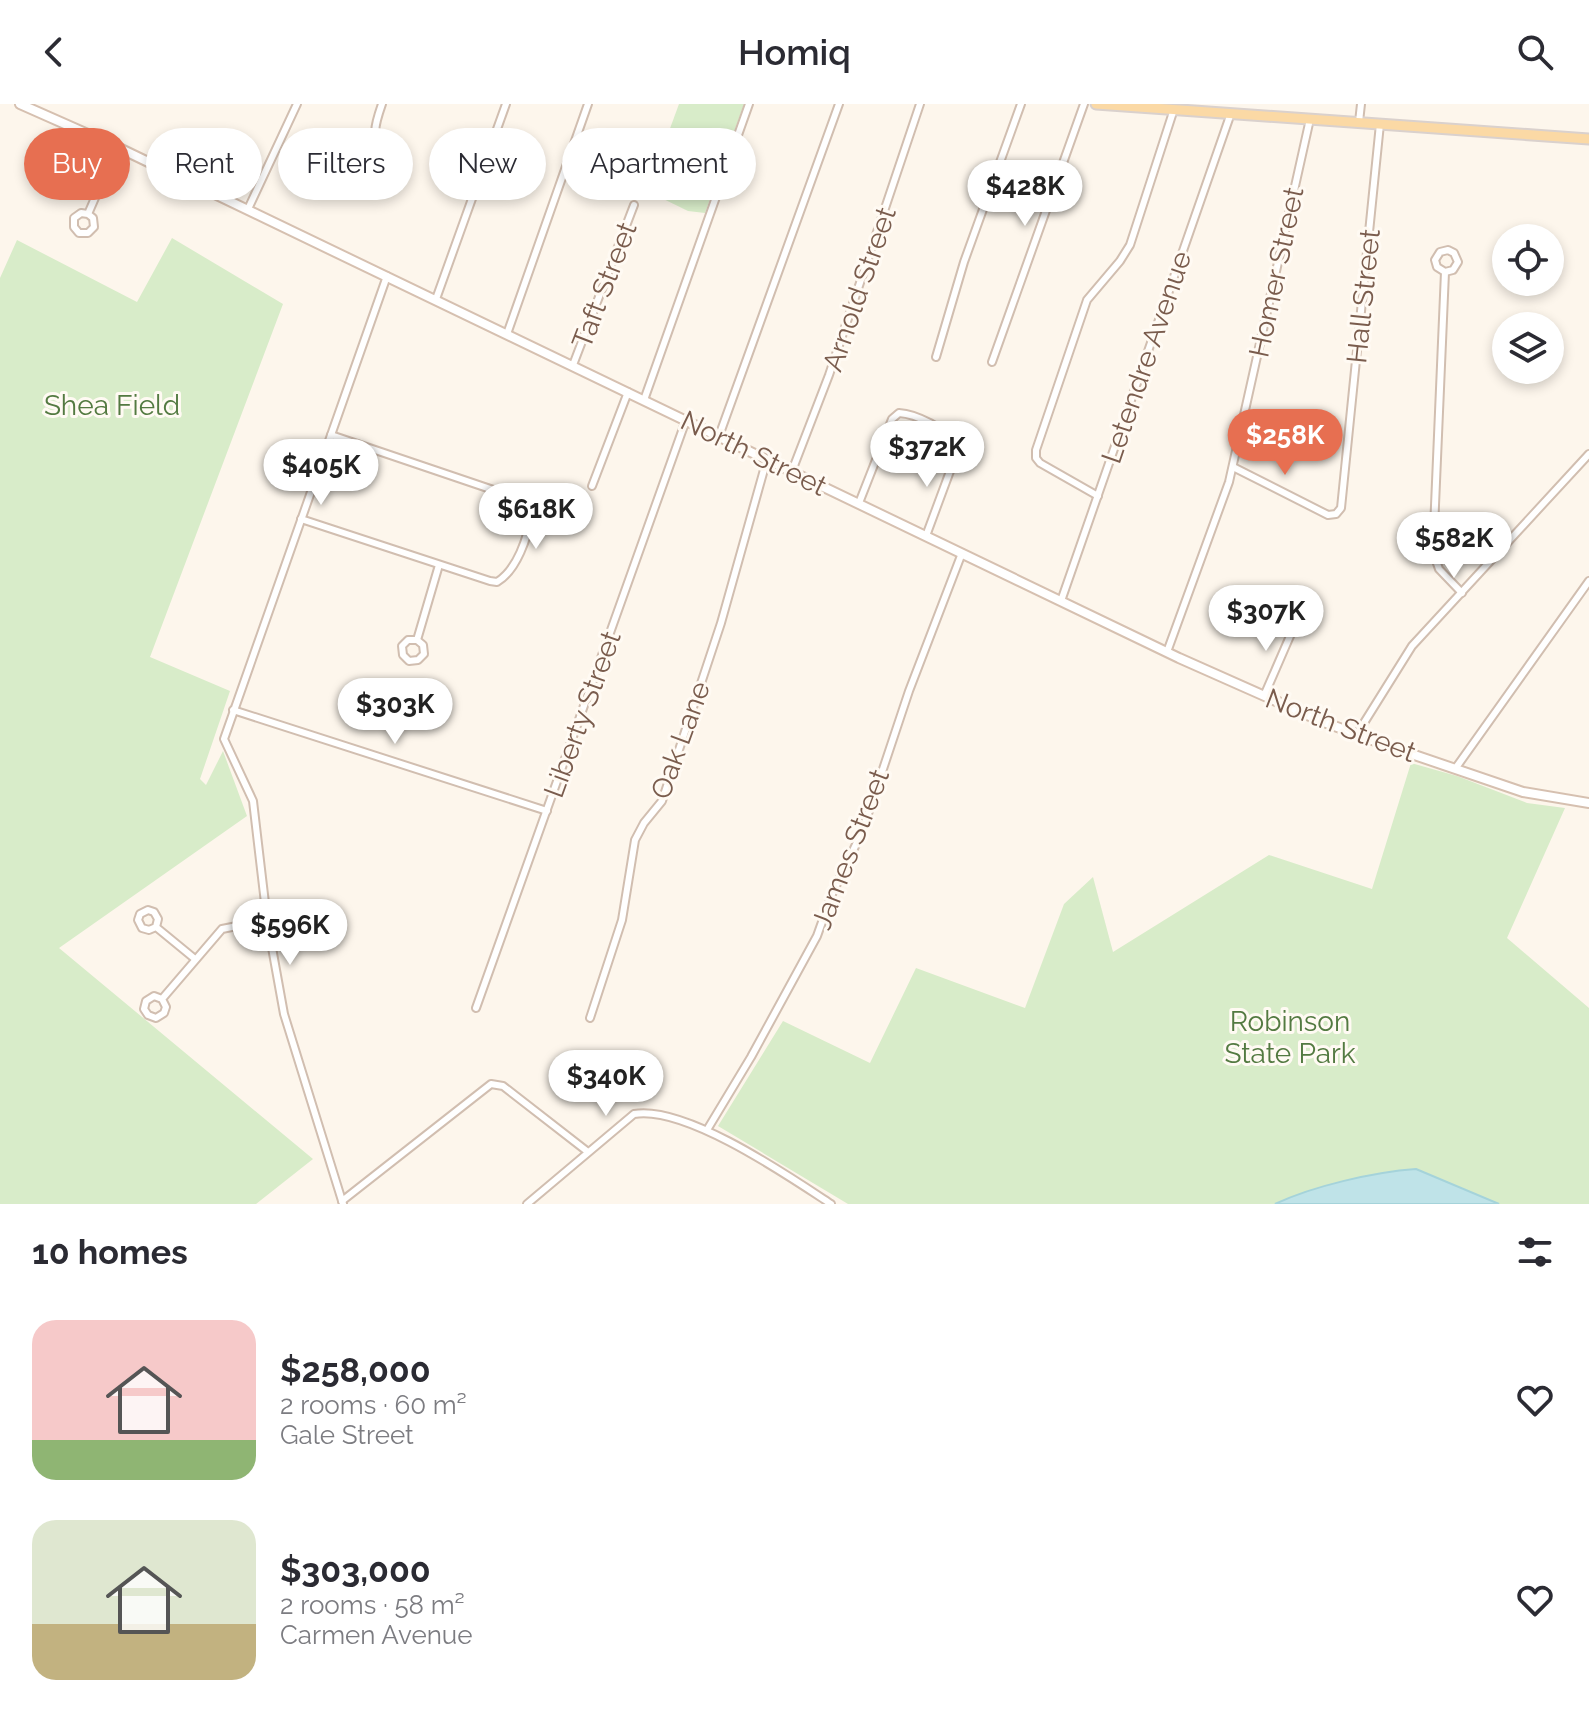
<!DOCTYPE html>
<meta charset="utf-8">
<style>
:root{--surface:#fff;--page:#f2f2f3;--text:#2b2b33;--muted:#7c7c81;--accent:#e76f51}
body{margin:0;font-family:Raleway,sans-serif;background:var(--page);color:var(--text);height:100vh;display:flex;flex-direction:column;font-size:30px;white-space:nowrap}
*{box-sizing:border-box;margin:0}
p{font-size:26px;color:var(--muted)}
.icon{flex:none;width:44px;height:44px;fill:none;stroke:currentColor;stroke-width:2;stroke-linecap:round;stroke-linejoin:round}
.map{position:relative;height:1100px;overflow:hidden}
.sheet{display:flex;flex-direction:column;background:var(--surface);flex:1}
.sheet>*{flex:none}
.top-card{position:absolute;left:24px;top:24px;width:800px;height:72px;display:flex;gap:16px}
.controls{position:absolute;left:1492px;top:120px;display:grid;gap:16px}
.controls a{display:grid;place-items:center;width:72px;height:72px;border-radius:50%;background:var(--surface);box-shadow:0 4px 12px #0003;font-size:40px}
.price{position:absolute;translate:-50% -68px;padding:0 18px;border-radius:28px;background:#fff;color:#222;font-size:26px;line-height:52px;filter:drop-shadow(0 2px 4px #0008)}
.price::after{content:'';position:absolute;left:50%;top:48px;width:24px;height:18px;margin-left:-12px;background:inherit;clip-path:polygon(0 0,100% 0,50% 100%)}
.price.on{background:var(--accent);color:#fff}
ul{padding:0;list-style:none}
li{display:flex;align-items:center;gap:24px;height:200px;padding:0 32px}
li span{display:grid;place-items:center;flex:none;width:224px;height:160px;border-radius:24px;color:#555}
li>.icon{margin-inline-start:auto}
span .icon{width:96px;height:96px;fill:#fffc;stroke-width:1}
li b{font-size:34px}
h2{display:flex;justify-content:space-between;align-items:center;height:96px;padding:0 32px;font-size:34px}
.tag{padding:0 28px;border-radius:36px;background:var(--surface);box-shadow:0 4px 12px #0003;font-size:28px;line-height:72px}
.tag.on{background:var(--accent);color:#fff}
header{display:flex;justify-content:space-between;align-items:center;height:104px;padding:0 32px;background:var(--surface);font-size:36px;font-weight:600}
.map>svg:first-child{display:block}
</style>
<header><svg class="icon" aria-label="back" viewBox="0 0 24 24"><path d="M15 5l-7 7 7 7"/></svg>Homiq<svg class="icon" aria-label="search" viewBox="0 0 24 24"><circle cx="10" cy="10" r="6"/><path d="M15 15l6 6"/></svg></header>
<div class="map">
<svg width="1589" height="1100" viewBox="0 0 1589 1100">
<rect width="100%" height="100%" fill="#fdf6ec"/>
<g fill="#d8ecc9">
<path d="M 679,0 L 744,0 L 705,109 L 688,107 L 647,87 Z"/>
<path d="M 172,134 L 283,200 L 150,553 L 230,587 L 200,675 L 206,681 L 223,647 L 247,712 L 59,844 L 313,1055 L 256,1100 L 0,1100 L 0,174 L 17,136 L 137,198 Z"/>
<path d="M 1411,659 L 1457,672 L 1527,699 L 1565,704 L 1507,834 L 1589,904 L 1589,1100 L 848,1100 L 718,1022 L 783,917 L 870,959 L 916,864 L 1025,904 L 1064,800 L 1093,773 L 1113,848 L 1269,751 L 1372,785 Z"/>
</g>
<path fill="#bfe3e8" stroke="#a5d3da" stroke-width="2" d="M 1416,1065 L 1499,1100 L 1275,1100 C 1313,1082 1374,1068 1416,1065 Z"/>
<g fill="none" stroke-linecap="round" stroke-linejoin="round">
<g stroke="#d1beb0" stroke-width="10">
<g id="minor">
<path d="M 382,0 C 375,20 370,34 385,50"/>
<path d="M 1359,18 L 1361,0"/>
<path d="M 248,105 L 297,0"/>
<path d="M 88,110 L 93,114 L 94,123 L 88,129 L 79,129 L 74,123 L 74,114 L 81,109 L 88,110 L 117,43"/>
<path d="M 1445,168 L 1437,163 L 1435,156 L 1440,148 L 1448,146 L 1454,149 L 1458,158 L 1453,166 L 1445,168 L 1433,448 L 1439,465 L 1462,489"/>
<path d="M 436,195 L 506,0"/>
<path d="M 507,230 L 588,0"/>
<path d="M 936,253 L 964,158 L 1021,0"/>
<path d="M 992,258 L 1084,0"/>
<path d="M 573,261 L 634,101"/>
<path d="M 644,296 L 749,0"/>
<path d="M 719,332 L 839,0"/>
<path d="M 1233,363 L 1328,411 L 1336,410 L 1341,404 L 1380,20"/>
<path d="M 792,367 L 829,271 L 920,0"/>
<path d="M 592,382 L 628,288"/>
<path d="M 1098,392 L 1040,359 L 1036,354 L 1036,346 L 1087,196 L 1120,157 L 1130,141 L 1174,5"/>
<path d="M 859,399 L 892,315 L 899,309 C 917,310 945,325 957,340 L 956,351 L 926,432"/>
<path d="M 301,415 L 490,477 L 497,478 C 517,466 528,433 531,411 L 520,395 L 331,331"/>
<path d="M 1061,497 L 1231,9"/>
<path d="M 417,536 L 423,541 L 424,550 L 418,556 L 409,557 L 403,551 L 402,542 L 408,536 L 417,536 L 439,461"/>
<path d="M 1167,548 L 1229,378 L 1310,15"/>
<path d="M 1264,592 L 1300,509 L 1308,510 L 1313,505 L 1314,499 L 1309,493 L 1302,492 L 1296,498 L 1296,503 L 1300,509"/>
<path d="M 233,606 L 547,707"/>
<path d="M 1357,630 L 1412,542 L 1589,350"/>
<path d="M 1455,665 L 1589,477"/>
<path d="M 156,823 L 158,815 L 154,808 L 148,806 L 140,810 L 138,816 L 142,824 L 149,826 L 156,823 L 195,855"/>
<path d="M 162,895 L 166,903 L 164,909 L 156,914 L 148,911 L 144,905 L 146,897 L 154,892 L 162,895 L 222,825 L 267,816"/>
<path d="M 476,904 L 686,316"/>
<path d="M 590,914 L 622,816 L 635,736 L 644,719 L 662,697 L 721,519 L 767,355"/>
<path d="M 707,1026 L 751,953 L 817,832 L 832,790 L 862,728 L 909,587 L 962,449"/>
<path d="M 342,1097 L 491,980 L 503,982 L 588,1048"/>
<path d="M 343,1100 L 284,910 L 267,816 L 253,697 L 224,635 L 387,172"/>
<path d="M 527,1100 L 634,1010 C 685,1001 787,1071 831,1100"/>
</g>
</g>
<g stroke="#d6c0b0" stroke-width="12">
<path id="secondary" d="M 20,0 L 117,43 L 1179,554 L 1321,617 L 1388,642 L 1523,688 L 1589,699"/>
</g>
<g stroke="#dad1cd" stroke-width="13">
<path id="primary" d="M 1096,0 L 1589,35"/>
</g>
<use href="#minor" stroke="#fff" stroke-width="6"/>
<use href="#secondary" stroke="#fff" stroke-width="8"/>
<use href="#primary" stroke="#fbd9a5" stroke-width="9"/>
</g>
<g text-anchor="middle" stroke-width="6" stroke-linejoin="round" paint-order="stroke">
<g font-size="28" fill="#7a5c4d" stroke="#fffaf3">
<text transform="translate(1276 168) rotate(-78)" y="10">Homer Street</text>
<text transform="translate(604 181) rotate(-69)" y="10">Taft Street</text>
<text transform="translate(859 185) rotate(-71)" y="10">Arnold Street</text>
<text transform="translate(1363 192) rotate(-84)" y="10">Hall Street</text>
<text transform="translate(1146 253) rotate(-71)" y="10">Letendre Avenue</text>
<text transform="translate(754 349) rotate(26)" y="10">North Street</text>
<text transform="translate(582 610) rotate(-70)" y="10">Liberty Street</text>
<text transform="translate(1341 621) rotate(21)" y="10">North Street</text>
<text transform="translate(680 636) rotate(-70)" y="10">Oak Lane</text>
<text transform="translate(850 745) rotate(-69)" y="10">James Street</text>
</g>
<g font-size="28" fill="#537a41" stroke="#fffaf3">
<text x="112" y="311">Shea Field</text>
<text x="1290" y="927">Robinson<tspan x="1290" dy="32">State Park</tspan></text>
</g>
</g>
</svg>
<div class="controls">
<a><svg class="icon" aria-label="locate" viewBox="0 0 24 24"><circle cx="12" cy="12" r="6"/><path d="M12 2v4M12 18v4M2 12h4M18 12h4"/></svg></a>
<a><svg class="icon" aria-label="layers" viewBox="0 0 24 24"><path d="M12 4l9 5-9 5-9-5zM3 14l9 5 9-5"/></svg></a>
</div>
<b class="price" style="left:1025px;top:124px">$428K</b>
<b class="price on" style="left:1285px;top:373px">$258K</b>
<b class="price" style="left:927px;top:385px">$372K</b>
<b class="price" style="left:321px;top:403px">$405K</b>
<b class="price" style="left:536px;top:447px">$618K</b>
<b class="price" style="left:1454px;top:476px">$582K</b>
<b class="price" style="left:1266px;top:549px">$307K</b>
<b class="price" style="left:395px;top:642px">$303K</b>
<b class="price" style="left:290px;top:863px">$596K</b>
<b class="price" style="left:606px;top:1014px">$340K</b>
<div class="top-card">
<a class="tag on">Buy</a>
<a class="tag">Rent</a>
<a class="tag">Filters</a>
<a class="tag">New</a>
<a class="tag">Apartment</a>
</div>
</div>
<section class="sheet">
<h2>10 homes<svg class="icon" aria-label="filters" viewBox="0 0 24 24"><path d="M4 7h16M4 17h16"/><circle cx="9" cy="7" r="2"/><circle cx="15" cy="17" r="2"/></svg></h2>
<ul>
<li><span style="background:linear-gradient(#f6c9c9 75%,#8fb573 0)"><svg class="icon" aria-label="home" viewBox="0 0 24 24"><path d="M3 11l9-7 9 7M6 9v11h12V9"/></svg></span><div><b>$258,000</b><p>2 rooms · 60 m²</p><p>Gale Street</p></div><svg class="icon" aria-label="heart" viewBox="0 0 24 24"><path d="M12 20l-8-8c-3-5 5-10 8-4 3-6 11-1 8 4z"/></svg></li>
<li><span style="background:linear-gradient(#dfe7d0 65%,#c2b280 0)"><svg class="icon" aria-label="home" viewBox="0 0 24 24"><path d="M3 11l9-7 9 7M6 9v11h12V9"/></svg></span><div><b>$303,000</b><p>2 rooms · 58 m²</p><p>Carmen Avenue</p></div><svg class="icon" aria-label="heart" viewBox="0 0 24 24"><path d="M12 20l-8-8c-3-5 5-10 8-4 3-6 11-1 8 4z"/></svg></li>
</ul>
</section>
